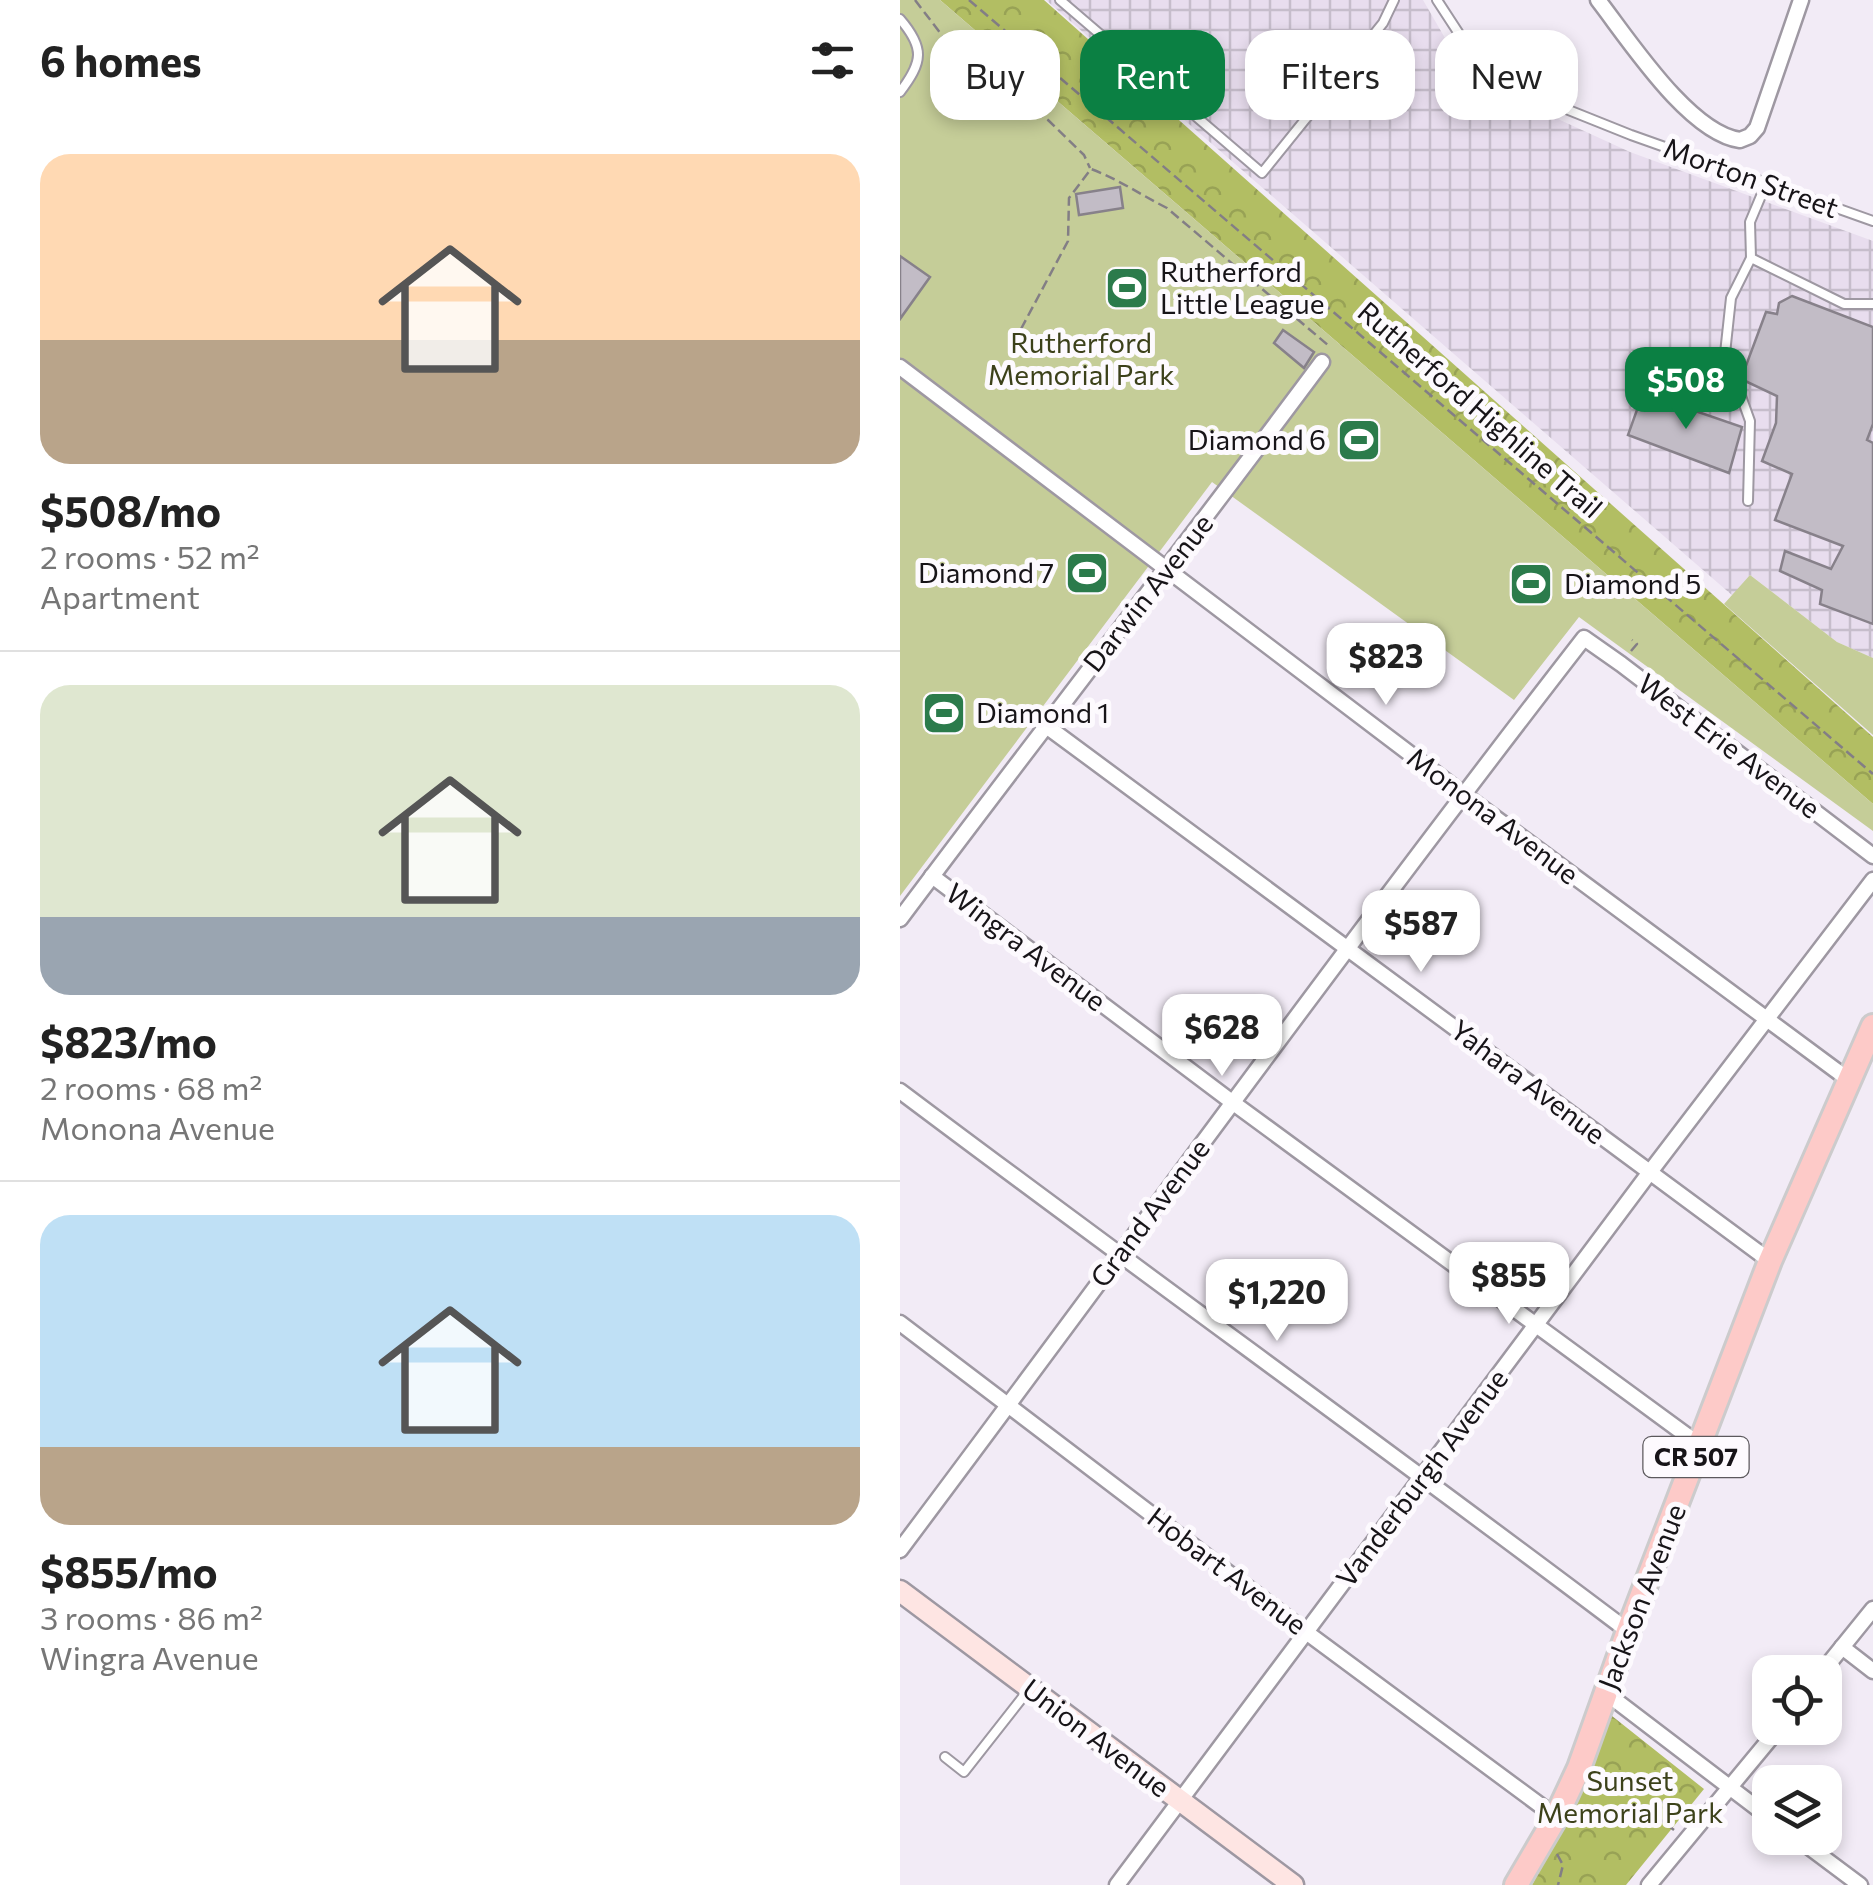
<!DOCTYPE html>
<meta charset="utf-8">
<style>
:root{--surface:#fff;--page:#f6f6f6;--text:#222;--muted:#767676;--line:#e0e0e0;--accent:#0b8043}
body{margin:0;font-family:Commissioner,sans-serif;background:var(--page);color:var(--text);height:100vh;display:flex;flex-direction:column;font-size:38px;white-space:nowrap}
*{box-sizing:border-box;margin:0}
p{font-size:32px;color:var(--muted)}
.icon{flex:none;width:55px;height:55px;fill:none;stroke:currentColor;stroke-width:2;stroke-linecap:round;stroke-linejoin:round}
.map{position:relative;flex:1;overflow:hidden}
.side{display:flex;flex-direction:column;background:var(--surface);width:900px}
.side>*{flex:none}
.top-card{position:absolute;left:30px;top:30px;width:792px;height:90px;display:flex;gap:20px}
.buttons{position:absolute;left:852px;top:1655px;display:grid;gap:20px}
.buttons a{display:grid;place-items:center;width:90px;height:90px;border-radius:20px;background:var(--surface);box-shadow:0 5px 15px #0003;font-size:50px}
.price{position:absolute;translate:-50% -85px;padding:0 22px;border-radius:20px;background:#fff;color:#222;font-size:32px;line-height:65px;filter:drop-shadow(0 2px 5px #0008)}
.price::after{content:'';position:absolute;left:50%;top:60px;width:30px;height:22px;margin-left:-15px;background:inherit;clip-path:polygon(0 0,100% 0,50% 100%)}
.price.active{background:var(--accent);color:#fff}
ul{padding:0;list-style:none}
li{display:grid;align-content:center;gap:20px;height:530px;padding:0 40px}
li+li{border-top:2px solid var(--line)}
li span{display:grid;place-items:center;height:310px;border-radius:30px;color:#555}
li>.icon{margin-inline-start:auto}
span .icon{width:180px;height:180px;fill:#fffc;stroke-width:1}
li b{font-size:42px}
h2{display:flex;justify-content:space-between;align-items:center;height:120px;padding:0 40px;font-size:42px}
.tag{padding:0 35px;border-radius:30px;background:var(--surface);box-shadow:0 5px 15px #0003;font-size:35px;line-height:90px}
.tag.active{background:var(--accent);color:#fff}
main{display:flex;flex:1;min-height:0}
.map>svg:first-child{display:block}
</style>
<main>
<section class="side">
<h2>6 homes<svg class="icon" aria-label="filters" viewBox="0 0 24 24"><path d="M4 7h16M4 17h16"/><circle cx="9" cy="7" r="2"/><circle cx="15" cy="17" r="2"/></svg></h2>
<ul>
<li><span style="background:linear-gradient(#ffd9b3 60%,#b9a48a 0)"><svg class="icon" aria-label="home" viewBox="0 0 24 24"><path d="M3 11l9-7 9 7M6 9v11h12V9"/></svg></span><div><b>$508/mo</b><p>2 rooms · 52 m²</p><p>Apartment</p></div></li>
<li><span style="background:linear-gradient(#dfe7d0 75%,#9aa5b1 0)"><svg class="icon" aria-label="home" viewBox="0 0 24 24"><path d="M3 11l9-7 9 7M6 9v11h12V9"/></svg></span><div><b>$823/mo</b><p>2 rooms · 68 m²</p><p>Monona Avenue</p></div></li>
<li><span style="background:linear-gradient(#bfe0f5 75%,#b9a48a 0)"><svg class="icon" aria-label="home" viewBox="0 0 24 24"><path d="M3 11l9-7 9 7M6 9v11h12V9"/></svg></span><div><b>$855/mo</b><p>3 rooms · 86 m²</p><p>Wingra Avenue</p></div></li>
</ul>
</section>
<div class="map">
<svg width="973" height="1885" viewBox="0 0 973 1885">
<defs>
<pattern id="industrial-grid" width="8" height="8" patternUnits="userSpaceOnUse" patternTransform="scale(2.5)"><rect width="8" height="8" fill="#e8ddee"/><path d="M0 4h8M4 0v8" fill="none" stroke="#c6bdcb"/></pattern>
<pattern id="forest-crowns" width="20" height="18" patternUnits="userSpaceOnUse" patternTransform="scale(2.5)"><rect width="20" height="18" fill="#b2be63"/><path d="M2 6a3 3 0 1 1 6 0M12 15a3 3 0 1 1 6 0" fill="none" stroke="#98a255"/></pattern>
</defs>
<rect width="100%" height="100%" fill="#f2ebf6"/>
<path fill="url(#industrial-grid)" d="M 146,0 L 523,0 L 568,78 L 730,152 L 973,241 L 973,658 L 937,642 L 850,575 L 833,596 Z"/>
<g fill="url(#forest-crowns)">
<path d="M 40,0 L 144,0 L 973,737 L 973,804 Z"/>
<path d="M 707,1712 L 804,1789 L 726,1885 L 632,1885 L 668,1816 Z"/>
</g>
<g fill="#c5cd98">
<path d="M 0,0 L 40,0 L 973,804 L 973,831 L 679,617 L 614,700 L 312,482 L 0,896 Z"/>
<path d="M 850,575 L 937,642 L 973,658 L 973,735 L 824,604 Z"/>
</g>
<g fill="#c2bcc6" stroke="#87818a" stroke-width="2.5">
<path d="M 220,187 L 223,208 L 179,215 L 176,194 Z"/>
<path d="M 0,256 L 30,277 L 0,319 Z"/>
<path d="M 892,296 L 973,327 L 973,424 L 967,440 L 973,443 L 973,624 L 920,604 L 922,590 L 880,571 L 885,551 L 931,569 L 943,546 L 875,520 L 892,474 L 862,461 L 876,423 L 877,396 L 841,379 L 866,312 L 877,314 L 879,303 Z"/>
<path d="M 383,330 L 414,352 L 404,368 L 374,343 Z"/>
<path d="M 743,393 L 842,427 L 829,473 L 728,435 Z"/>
</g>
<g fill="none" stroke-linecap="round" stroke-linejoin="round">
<g stroke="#9e98a2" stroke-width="12">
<g id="service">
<path d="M 160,0 L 362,173 L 483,23 L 494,0"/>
<path d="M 537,0 L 567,46 L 590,68 L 626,89 L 666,109 L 731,135 L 973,221"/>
<path d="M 0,19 C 25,48 23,62 0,92"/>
<path d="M 866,184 L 850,222 L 851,258 L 944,304 L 973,304"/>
<path d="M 848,501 L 850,421 L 841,396 L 822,381 L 831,298 L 851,258"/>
<path d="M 45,1757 L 64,1772 L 130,1688"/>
</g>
</g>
<g stroke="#9e98a2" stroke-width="19">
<g id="minor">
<path d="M 698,0 C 729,40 789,133 840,140 L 850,136 L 857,128 L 901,0"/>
<path d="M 0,367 L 563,794 L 949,1080"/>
<path d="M 145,725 L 870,1261"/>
<path d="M 32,876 L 332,1102 L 801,1446"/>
<path d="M 0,919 C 140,732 283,549 422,362"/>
<path d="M 0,1091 C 242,1273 487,1449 728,1631"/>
<path d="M 0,1323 L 406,1632 L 656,1817"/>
<path d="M 0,1550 C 228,1246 451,938 684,638 L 721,664 L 973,856"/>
<path d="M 942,1647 L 973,1671"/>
<path d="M 922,1672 L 973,1609"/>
<path d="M 706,1693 L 870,1818"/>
<path d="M 897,1838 L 960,1885"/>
<path d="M 217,1885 L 750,1172 L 973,880"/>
<path d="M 749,1885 L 879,1728"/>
</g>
</g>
<g stroke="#9e98a2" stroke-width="25">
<path id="secondary" d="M 0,1591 L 393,1885"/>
</g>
<g stroke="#cccbcc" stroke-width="28">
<path id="primary" d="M 616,1885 L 656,1817 L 679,1768 L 728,1631 L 870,1261 L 973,1026"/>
</g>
<g stroke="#837e85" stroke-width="2.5" stroke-dasharray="10 5" stroke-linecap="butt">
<path d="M 15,0 L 54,51 L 148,120 L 184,155 L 190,168"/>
<path d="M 69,0 L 973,774"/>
<path d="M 121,329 L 168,241 L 169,198 L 191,169 C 218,179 241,195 267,208 L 429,346"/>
<path d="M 731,651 L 737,644 L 732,640"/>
<path d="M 751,1809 L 757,1813 L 753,1818 L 748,1815 Z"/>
<path d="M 756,1809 L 763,1801"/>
<path d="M 756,1816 L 774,1830"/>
<path d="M 657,1854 L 663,1865 L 658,1885"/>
</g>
<use href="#service" stroke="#fff" stroke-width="8"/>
<use href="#minor" stroke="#fff" stroke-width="14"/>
<use href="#secondary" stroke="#fee5e3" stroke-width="20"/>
<use href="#primary" stroke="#fdcac8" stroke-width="22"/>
</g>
<defs>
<g id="stadium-square" transform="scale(2.25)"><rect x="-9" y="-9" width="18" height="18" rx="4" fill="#2b7b4b" stroke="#fdfafe"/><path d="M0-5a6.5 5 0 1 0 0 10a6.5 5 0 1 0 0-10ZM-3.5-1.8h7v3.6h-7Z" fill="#fff"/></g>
</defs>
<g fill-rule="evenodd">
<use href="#stadium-square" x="227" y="288"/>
<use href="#stadium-square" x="459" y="440"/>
<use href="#stadium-square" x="187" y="573"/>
<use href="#stadium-square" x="631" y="584"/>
<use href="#stadium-square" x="44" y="713"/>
</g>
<g text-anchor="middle" stroke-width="10" stroke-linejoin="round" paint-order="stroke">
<rect fill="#fdfafe" stroke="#5c595d" stroke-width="2.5" x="743.5" y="1437" width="105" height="40" rx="8"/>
<g font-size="25" font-weight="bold" fill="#171418">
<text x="796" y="1466">CR 507</text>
</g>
<g font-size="28" fill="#171418" stroke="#fdfafe">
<text transform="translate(851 178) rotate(20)" y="10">Morton Street</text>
<text transform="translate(580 410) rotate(41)" y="10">Rutherford Highline Trail</text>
<text transform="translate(248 593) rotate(-52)" y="10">Darwin Avenue</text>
<text transform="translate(829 746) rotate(37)" y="10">West Erie Avenue</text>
<text transform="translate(593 816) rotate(37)" y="10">Monona Avenue</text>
<text transform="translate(126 947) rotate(37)" y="10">Wingra Avenue</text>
<text transform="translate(628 1082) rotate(37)" y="10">Yahara Avenue</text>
<text transform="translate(250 1213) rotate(-53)" y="10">Grand Avenue</text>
<text transform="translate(522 1478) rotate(-53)" y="10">Vanderburgh Avenue</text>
<text transform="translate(327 1571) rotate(37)" y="10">Hobart Avenue</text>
<text transform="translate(742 1597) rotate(-69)" y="10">Jackson Avenue</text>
<text transform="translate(196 1738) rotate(37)" y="10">Union Avenue</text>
</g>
<g font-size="28" fill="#171418" stroke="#fdfafe" text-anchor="start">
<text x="260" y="282">Rutherford<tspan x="260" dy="32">Little League</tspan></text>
<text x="426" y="450" text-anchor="end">Diamond 6</text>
<text x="154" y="583" text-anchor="end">Diamond 7</text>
<text x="664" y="594">Diamond 5</text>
<text x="76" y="723">Diamond 1</text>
</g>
<g font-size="28" fill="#3c411a" stroke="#fdfafe">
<text x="181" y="353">Rutherford<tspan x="181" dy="32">Memorial Park</tspan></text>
<text x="730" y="1791">Sunset<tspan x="730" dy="32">Memorial Park</tspan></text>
</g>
</g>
</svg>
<div class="buttons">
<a><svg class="icon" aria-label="locate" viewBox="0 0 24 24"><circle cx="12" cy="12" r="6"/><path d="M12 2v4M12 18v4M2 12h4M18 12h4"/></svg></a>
<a><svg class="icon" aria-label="layers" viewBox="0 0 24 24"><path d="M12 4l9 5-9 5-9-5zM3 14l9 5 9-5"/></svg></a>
</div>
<b class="price active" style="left:786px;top:432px">$508</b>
<b class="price" style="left:486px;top:708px">$823</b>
<b class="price" style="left:521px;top:975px">$587</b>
<b class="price" style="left:322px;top:1079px">$628</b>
<b class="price" style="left:609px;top:1327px">$855</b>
<b class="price" style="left:377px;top:1344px">$1,220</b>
<div class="top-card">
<a class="tag">Buy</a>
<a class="tag active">Rent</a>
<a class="tag">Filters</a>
<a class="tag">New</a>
</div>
</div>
</main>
